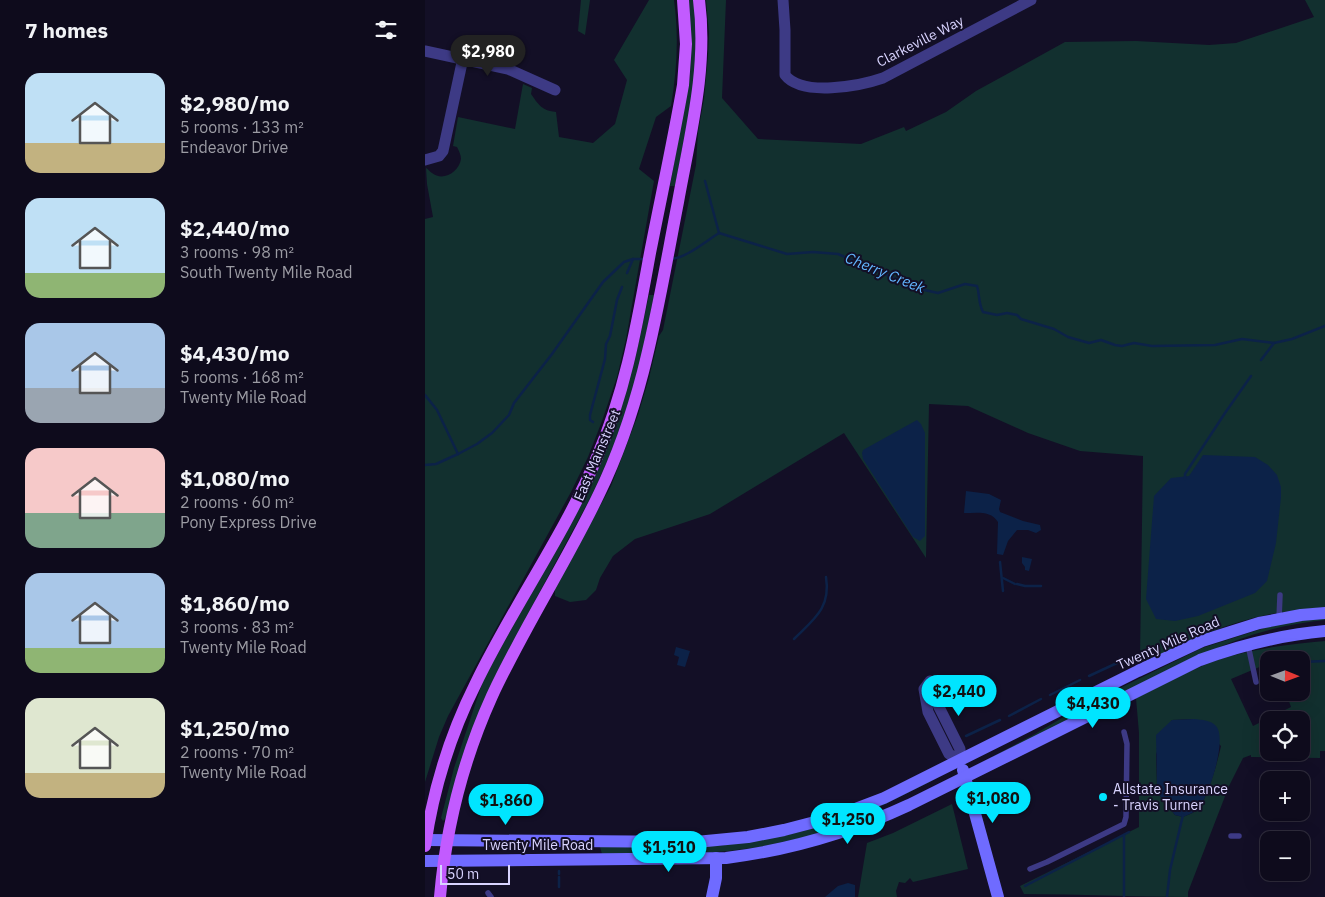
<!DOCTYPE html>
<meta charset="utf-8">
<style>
:root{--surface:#0e0b1c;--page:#1c1929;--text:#f1f3f6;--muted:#9b9ba3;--line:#2e2b3b;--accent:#00e5ff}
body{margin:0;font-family:"IBM Plex Sans",sans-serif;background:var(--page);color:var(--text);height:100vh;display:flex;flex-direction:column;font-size:19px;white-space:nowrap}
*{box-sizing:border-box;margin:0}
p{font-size:16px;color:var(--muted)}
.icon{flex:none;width:28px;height:28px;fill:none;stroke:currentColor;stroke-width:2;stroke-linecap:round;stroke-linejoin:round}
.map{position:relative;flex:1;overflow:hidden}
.drawer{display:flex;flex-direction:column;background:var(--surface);width:425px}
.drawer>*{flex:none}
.needle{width:32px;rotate:91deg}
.controls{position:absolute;left:835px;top:651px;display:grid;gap:10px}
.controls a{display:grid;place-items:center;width:50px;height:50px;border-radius:10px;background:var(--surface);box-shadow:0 5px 20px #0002,0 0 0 1px var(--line);font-size:25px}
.scale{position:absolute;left:15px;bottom:12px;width:70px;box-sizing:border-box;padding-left:5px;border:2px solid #d9d4ff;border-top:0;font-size:14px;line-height:18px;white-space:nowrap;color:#d9d4ff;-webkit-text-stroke:4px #130f26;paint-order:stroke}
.price{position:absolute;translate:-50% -42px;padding:0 11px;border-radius:18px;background:var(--accent);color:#111;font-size:16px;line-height:32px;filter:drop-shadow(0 1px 2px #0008)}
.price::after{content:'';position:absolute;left:50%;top:30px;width:15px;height:11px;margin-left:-8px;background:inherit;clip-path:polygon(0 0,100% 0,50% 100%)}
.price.active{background:#222;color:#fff}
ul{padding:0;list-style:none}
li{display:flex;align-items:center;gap:15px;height:125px;padding:0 25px}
li span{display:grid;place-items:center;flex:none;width:140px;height:100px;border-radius:15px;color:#555}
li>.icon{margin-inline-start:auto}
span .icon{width:60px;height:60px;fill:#fffc;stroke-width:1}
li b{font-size:21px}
h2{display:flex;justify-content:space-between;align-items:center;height:60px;padding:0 25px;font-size:21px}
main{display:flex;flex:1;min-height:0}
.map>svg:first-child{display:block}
</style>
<main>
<section class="drawer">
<h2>7 homes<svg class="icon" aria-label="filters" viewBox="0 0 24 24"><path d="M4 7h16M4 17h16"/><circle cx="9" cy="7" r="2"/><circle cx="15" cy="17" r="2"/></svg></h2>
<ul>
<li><span style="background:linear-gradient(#bfe0f5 70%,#c2b280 0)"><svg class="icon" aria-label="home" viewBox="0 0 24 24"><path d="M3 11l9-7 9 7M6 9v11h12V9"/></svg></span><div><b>$2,980/mo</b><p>5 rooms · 133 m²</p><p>Endeavor Drive</p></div></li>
<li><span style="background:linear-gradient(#bfe0f5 75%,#8fb573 0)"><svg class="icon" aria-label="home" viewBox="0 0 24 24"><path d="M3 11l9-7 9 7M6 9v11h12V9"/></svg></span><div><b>$2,440/mo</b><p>3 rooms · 98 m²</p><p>South Twenty Mile Road</p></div></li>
<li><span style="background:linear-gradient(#a9c7e8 65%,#9aa5b1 0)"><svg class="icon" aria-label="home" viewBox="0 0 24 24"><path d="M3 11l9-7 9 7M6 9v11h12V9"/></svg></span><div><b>$4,430/mo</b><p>5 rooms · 168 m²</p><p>Twenty Mile Road</p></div></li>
<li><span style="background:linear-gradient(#f6c9c9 65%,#7fa58c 0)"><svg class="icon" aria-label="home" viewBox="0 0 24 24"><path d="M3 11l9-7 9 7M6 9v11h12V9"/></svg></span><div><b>$1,080/mo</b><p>2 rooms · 60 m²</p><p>Pony Express Drive</p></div></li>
<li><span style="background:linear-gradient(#a9c7e8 75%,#8fb573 0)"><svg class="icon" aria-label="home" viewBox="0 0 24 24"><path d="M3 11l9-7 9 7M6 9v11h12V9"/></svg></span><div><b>$1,860/mo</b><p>3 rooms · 83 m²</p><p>Twenty Mile Road</p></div></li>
<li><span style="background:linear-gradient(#dfe7d0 75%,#c2b280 0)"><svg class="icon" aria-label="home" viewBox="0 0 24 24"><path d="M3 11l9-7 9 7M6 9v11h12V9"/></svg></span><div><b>$1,250/mo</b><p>2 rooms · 70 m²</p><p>Twenty Mile Road</p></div></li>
</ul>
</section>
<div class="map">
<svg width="900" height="897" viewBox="0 0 900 897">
<rect width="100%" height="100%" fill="#130f26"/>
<g fill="#12302f" fill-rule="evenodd">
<path d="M 156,0 L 165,0 L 160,35 L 153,31 Z"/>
<path d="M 224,0 L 249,0 C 254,36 252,70 246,106 L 231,117 L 214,169 L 229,181 L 201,339 L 192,377 L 177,421 L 163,457 L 146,492 L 23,716 L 14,737 L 0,782 L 0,219 L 8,217 L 2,184 L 1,168 C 3,169 5,172 7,173 C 18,182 34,172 36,159 C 36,155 34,151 32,147 L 28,146 L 33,117 L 90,129 L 98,84 L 107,88 L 106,94 C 113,104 117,111 131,112 L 134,137 L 168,143 L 190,124 L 202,80 L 189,60 Z"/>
<path d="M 264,0 L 269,0 L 271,19 L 270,82 L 250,186 L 245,186 L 246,180 L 265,76 L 266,51 Z"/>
<path d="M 281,0 L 301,0 L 297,98 L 333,139 L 436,144 L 479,127 L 481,131 L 521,112 L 551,91 L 640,42 L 711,41 L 784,45 L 811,43 L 889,17 L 880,0 L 900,0 L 900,607 C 882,609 864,611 846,614 C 803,622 762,641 723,660 L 715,658 L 718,456 L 655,451 L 603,433 L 543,406 L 504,404 L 501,558 L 419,433 L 285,514 L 210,539 L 188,556 L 175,578 L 171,590 L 161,600 L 145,602 L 130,596 L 130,588 L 186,486 L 213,415 L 224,378 L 234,336 L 238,330 L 271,165 L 273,132 L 279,99 L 283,57 L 284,33 Z"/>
<path d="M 224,295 L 229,295 L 214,371 L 189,446 L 168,493 L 100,619 L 20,819 L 18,821 L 16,818 L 29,768 L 59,678 L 110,587 L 209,364 Z"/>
<path d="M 900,618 L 900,620 C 826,627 769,657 704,690 C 655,714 606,738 557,762 L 610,734 L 652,709 L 777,648 L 852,624 Z"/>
<path d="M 900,641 L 900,751 L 895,751 L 895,758 L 826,757 L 826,755 L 818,758 L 804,786 L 763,892 L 763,897 C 707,897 655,894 599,894 L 595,886 L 714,827 L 714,733 L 711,698 C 735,686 759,673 784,663 C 820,650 862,644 900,641 ZM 844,660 L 876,660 L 876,692 L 861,693 L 866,707 L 828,726 L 806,679 L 844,663 ZM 769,719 L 796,746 C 793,760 782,801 772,810 C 769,813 762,815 758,817 L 750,815 L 735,796 L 732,785 L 731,754 L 747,720 ZM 844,720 L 876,720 L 876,752 L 844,752 Z"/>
<path d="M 513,778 L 418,825 L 389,835 L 335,847 L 303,851 L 265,854 L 177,854 L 175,847 L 294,846 L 362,835 L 391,828 Z"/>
<path d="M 527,804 L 543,869 L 488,882 L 485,878 L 480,883 L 474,882 L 471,891 L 472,897 L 433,897 L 442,843 L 468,833 Z"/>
</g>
<g fill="#0c2248">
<path d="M 492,420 L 496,424 L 500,433 L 500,536 L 495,541 L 488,537 L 438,459 L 437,453 L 438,450 Z"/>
<path d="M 778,455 L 830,457 L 843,465 L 852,475 L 856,487 L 856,497 L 851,543 L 842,581 L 830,593 L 773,616 L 750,621 L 731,619 L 721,599 L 729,496 L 746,478 L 764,476 Z"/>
<path d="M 541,491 L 564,494 L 576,500 L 574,509 L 575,512 L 598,521 L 615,525 L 616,530 L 611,533 L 603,530 L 592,530 L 583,541 L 578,555 L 572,554 L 573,522 C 566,510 551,513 539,513 Z"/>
<path d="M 597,557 L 607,559 L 604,571 L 600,570 L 600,567 L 597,563 Z"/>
<path d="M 251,647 L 265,651 L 260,667 L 252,665 L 254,657 L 249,655 Z"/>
<path d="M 769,719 C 777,720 786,720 791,726 C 803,739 783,800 772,810 C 768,813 762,815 758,817 L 750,815 L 735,796 L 732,785 L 731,735 L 747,720 Z"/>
<path d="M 423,883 L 430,885 L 430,897 L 400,897 L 413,886 Z"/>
</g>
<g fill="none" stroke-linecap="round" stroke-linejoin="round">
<g stroke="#0c2248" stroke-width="2.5">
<path d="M 280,181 L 294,233"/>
<path d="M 245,259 C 260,259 281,241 294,233 L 362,254 L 388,252 L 413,254 L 495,289 L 513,293 L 540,284 L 552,286 C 555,296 553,302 558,312 L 572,315 L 582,313 L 592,315 L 596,319 L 629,329 L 643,337 L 664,343 L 676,340 L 690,345 L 697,346 L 709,343 L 727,346 L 790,345 L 817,339 L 849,343 L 867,339 L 900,326"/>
<path d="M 202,273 L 208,259"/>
<path d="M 836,360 L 849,343"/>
<path d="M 0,395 L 12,410 L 33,454"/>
<path d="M 168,422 L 165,420 L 165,415 L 180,359 L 181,344 L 185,336 L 192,300 L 197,287"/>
<path d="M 0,465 L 11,464 L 33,454 L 52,444 L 67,433 L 84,415 L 89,403 L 127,354 L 178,282 L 199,262 L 208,259 L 220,259"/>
<path d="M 760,479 L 760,474 L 800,413 L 826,376"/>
<path d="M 575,562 L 578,591"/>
<path d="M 578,578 L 590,584"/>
<path d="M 592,584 L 600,586 L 616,586"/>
<path d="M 369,639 C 389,619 406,608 401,577"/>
<path d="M 876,662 L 900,661"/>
<path d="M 664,676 L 692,663 L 695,658"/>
<path d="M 625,695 L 655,680"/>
<path d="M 584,716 L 616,699"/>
<path d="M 541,736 L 575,720"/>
<path d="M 134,871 L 134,874"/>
<path d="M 134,877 L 134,887"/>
<path d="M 600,886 L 704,832"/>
<path d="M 699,897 L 699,835"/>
<path d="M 742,897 L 745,870 L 758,815"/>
</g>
<g stroke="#3d3a85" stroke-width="5.5">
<path d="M 854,619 L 855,595"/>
<path d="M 823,645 L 831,682"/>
<path d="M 806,836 L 814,836"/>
<path d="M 605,869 L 622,862 L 699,824 L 701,817 L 702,744 L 699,732"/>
<path d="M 63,893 L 66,897"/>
</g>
<g stroke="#3d3a85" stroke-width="11">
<path d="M 358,0 L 360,30 L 360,75 C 377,97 435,86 458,78 L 606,0"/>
<path d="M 0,51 L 83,69 L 130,90"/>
<path d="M 0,160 L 14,156 L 18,151 L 38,58"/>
<path d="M 505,681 L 511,691 L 512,703 L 535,749 L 535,760 L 524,754 L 503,712 L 499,689 Z"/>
</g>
<g stroke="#6f6bff" stroke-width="12">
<path d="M 538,770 L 573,897"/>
<path d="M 0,840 L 271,842 L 323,837 L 359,830 L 409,817 L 459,798 L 713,671 L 777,641 L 834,623 L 876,615 L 900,613"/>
<path d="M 0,861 L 301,858 C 365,850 426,832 484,805 L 775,660 C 816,645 856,635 900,631"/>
<path d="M 287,897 L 291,878 L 291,858"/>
</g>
<g stroke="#c25bff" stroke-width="12">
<path d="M 0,846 C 8,790 26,733 51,683 C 88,606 139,536 172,457 C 201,390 212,324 225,253 C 236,197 248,142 258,85 L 261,44 L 258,0"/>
<path d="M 15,897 C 21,827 38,760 67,696 C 99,627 141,563 174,494 C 220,399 233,304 253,202 C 265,135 283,68 274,0"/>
</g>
</g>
<circle fill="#00e5ff" stroke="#130f26" stroke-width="2" cx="678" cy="797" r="5"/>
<g text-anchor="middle" stroke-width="4" stroke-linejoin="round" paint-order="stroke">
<g font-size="14" fill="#d9d4ff" stroke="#130f26">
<text transform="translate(495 41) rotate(-27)" y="5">Clarkeville Way</text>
<text transform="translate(172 455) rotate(-67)" y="5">East Mainstreet</text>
<text transform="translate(743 643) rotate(-24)" y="5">Twenty Mile Road</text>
<text x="113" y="850">Twenty Mile Road</text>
</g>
<g font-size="14" fill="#d9d4ff" stroke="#130f26" text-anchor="start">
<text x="688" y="794">Allstate Insurance<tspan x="688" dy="16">- Travis Turner</tspan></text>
</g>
<g font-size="15" font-style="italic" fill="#62b6ff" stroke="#130f26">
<text transform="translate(460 273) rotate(22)" y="5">Cherry Creek</text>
</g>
</g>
</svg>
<div class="controls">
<a><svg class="needle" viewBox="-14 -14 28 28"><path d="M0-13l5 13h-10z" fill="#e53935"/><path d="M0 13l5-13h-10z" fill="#9b9ba3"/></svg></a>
<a><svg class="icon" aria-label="locate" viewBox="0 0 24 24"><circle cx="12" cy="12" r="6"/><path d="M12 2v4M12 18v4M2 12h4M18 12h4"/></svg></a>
<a>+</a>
<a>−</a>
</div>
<div class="scale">50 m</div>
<b class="price active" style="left:63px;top:77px">$2,980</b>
<b class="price" style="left:534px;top:717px">$2,440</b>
<b class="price" style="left:668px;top:729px">$4,430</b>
<b class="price" style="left:568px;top:824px">$1,080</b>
<b class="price" style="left:81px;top:826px">$1,860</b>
<b class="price" style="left:423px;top:845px">$1,250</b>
<b class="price" style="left:244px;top:873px">$1,510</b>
</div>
</main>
